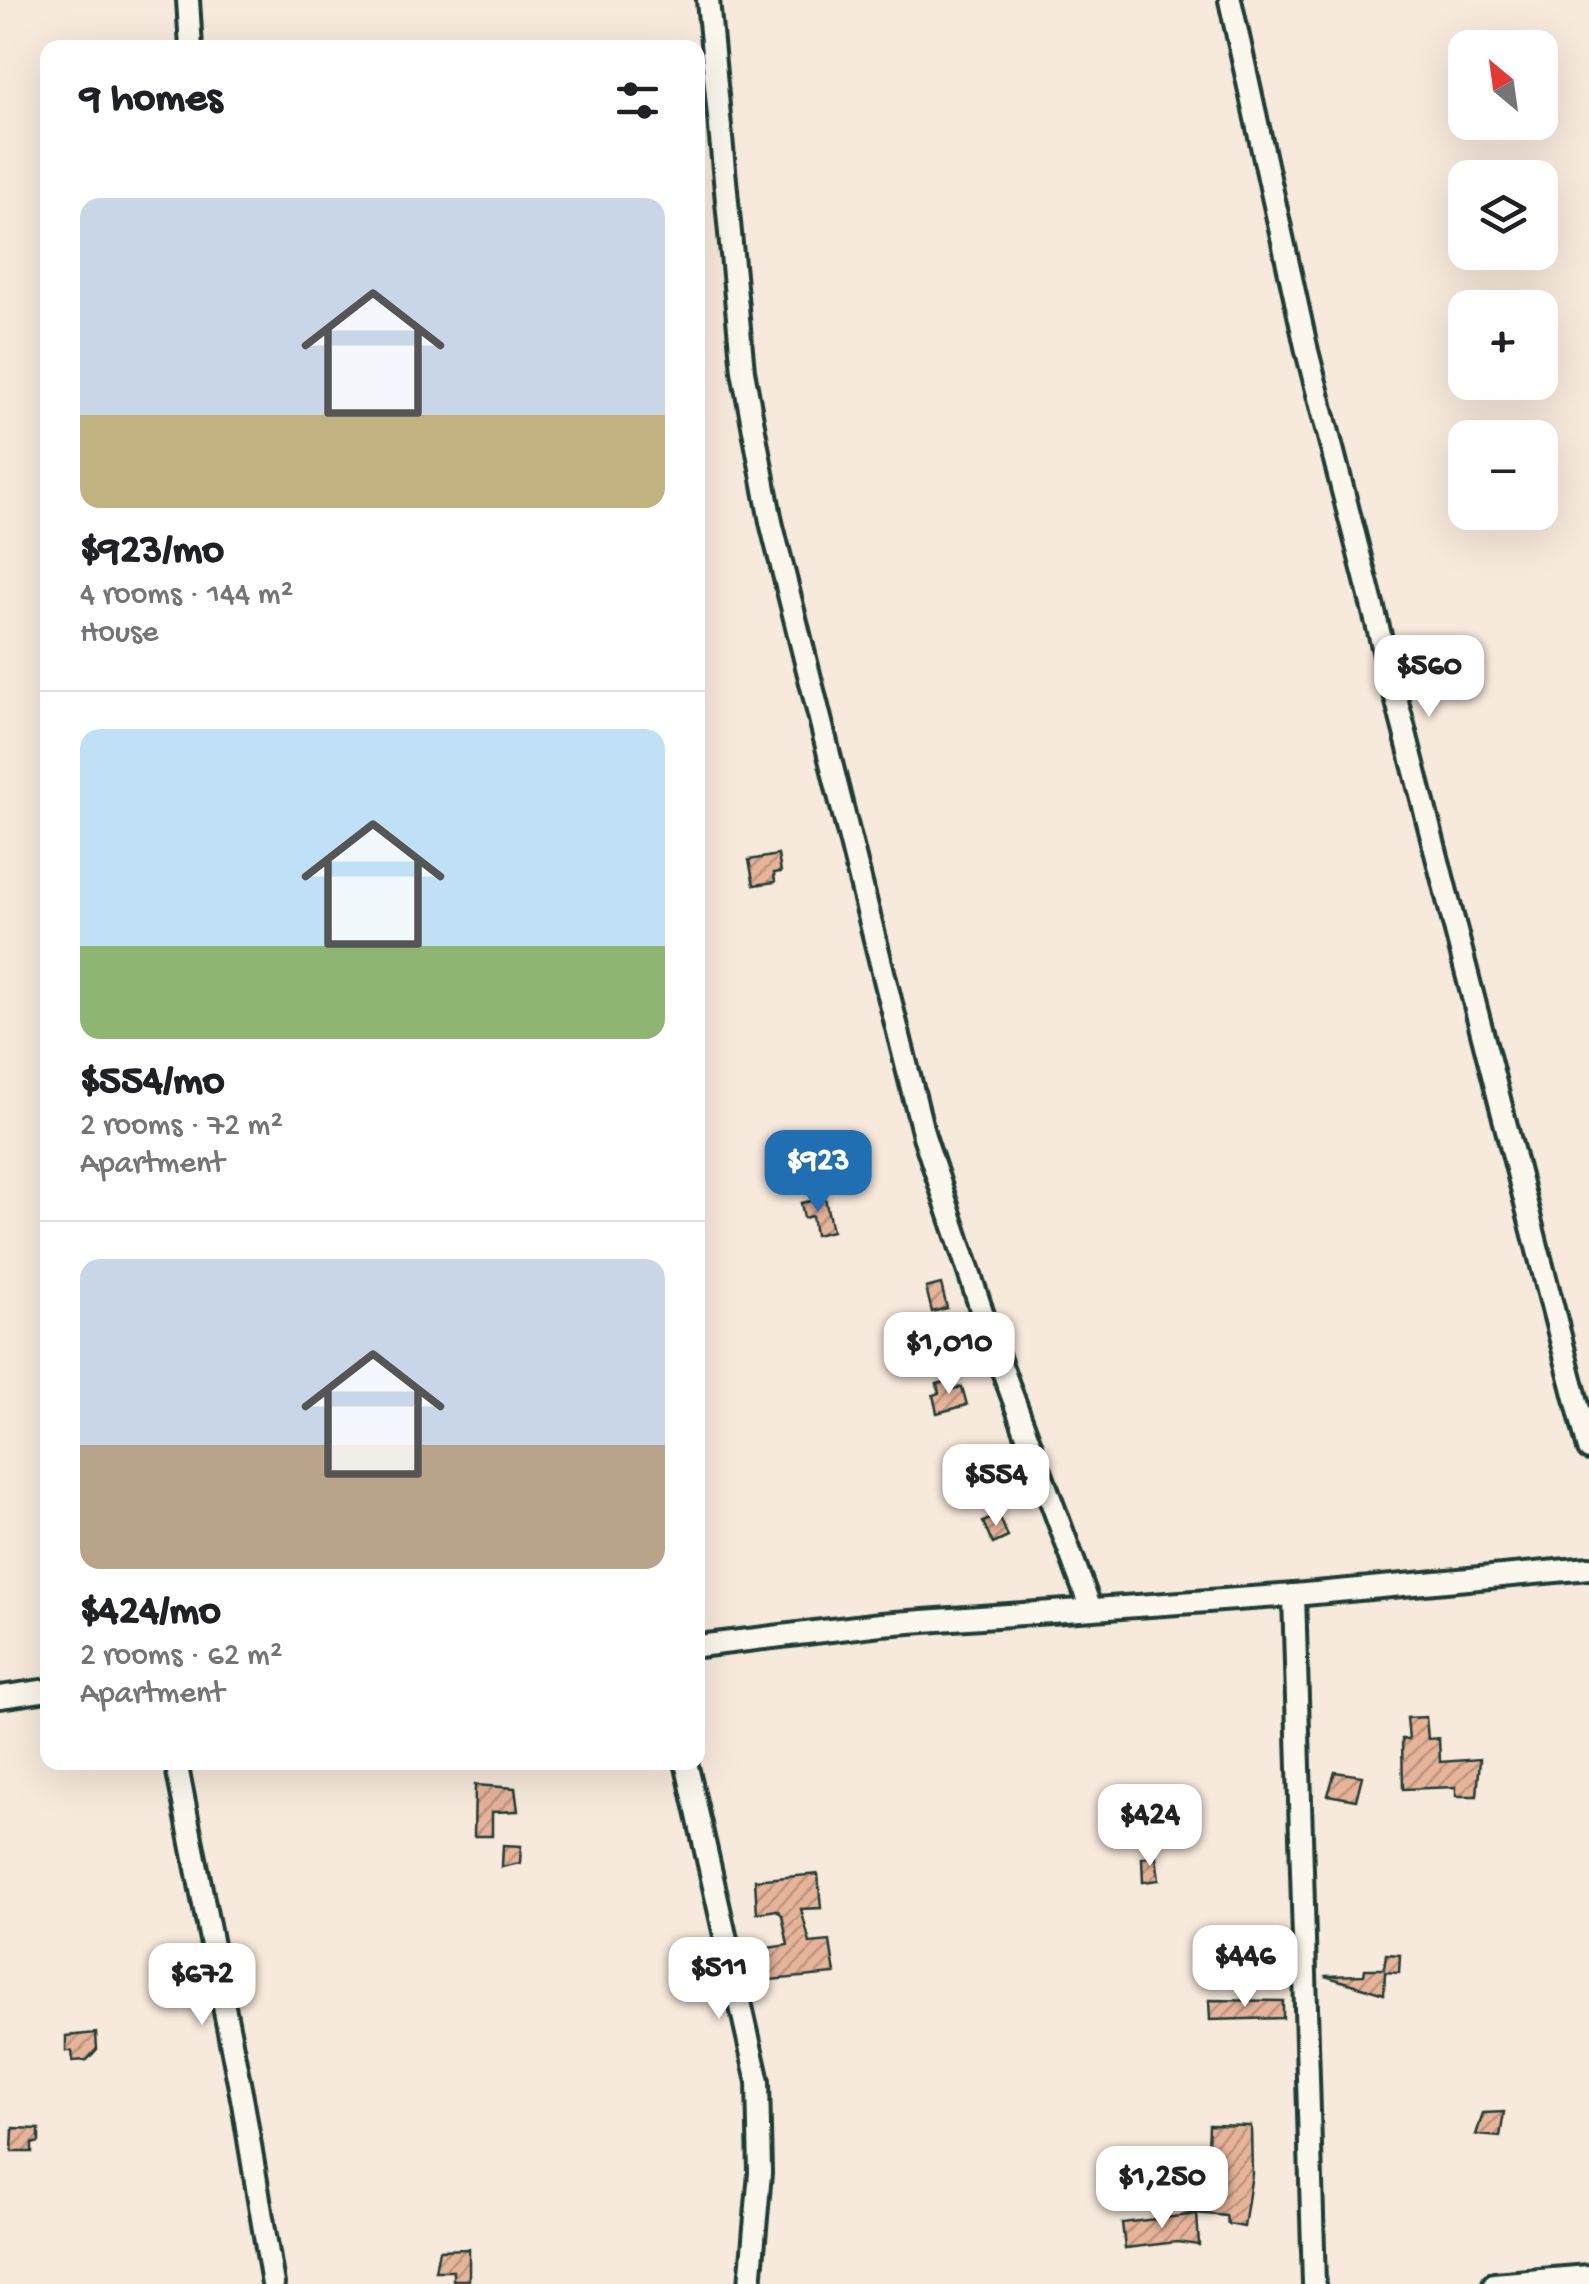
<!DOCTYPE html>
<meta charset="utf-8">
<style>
:root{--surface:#fff;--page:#f2f2f2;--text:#202124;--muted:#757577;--line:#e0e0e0;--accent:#1f6fb2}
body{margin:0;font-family:"Gochi Hand",sans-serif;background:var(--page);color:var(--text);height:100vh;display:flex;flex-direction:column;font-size:38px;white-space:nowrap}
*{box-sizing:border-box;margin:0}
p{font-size:32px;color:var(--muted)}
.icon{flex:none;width:55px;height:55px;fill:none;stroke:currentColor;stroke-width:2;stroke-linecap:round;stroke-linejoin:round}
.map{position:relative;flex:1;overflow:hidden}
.panel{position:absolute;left:40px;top:40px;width:665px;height:1730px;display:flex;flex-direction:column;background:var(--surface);border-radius:20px;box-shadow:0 10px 40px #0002}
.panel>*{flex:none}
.needle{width:65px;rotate:331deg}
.tools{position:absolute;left:1448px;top:30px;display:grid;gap:20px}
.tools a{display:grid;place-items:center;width:110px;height:110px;border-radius:20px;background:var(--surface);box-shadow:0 10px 40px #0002;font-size:50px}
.price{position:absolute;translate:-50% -85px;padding:0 22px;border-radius:20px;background:#fff;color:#222;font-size:32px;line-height:65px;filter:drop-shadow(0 2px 5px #0008)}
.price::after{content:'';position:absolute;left:50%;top:60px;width:30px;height:22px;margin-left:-15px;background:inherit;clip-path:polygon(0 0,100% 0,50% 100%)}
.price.active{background:var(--accent);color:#fff}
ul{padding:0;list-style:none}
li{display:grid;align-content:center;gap:20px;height:530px;padding:0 40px}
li+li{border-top:2px solid var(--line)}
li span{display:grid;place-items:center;height:310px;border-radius:20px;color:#555}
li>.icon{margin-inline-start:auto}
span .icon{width:180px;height:180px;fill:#fffc;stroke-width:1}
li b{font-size:42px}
h2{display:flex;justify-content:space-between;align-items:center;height:120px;padding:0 40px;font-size:42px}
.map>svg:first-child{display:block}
</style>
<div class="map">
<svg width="1589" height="2284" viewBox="0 0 1589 2284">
<defs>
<pattern id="building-hatch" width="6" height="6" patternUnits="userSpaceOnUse" patternTransform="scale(2.5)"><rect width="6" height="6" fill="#e7b399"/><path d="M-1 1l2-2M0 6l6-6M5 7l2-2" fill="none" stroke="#bb937e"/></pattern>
</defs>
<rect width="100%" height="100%" fill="#f7e9db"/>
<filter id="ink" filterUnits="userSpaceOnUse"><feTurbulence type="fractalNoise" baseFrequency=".01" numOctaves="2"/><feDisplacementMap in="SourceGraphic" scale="20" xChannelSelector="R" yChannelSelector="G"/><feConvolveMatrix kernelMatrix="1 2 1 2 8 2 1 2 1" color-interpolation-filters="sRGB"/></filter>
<g filter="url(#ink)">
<g fill="url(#building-hatch)" stroke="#1f3d34" stroke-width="2.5">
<path d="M 778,855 L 781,872 L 774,873 L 775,882 L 754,885 L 749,860 Z"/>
<path d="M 825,1198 L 832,1231 L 815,1235 L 812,1216 L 804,1218 L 801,1203 Z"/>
<path d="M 941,1284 L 947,1308 L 932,1312 L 926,1288 Z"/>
<path d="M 951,1380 L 953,1389 L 962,1387 L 967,1405 L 937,1413 L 933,1395 L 939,1393 L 937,1384 Z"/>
<path d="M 999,1515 L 1008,1537 L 993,1544 L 983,1522 Z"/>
<path d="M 1426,1717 L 1428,1739 L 1439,1738 L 1440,1762 L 1480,1759 L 1477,1796 L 1456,1796 L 1456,1787 L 1403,1789 L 1402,1739 L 1409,1739 L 1407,1718 Z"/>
<path d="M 1335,1772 L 1362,1776 L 1356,1800 L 1328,1795 Z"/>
<path d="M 475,1785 L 515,1788 L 518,1811 L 492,1812 L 492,1836 L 474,1836 Z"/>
<path d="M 503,1845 L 521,1846 L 520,1863 L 502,1867 Z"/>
<path d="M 1156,1856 L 1159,1880 L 1143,1882 L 1142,1858 Z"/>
<path d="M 818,1874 L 821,1908 L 801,1909 L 810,1943 L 830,1941 L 835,1974 L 770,1980 L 767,1948 L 788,1945 L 782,1915 L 777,1910 L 757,1913 L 755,1880 Z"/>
<path d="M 1386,1954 L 1400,1955 L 1399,1973 L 1385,1972 L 1384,1994 L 1325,1976 L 1364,1975 L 1365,1969 L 1384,1969 Z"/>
<path d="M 1209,2000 L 1283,2001 L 1283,2018 L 1210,2020 Z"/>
<path d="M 96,2033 L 97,2049 L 87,2060 L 73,2061 L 72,2051 L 66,2051 L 66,2036 Z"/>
<path d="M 1504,2112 L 1500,2137 L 1476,2135 L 1483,2113 Z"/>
<path d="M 1209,2125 L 1251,2126 L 1252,2174 L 1244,2227 L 1228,2224 L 1226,2216 L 1185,2212 L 1185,2197 L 1206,2199 Z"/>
<path d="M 13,2128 L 39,2129 L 39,2142 L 32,2144 L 32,2152 L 12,2152 Z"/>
<path d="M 1197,2214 L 1199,2245 L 1177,2242 L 1125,2248 L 1122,2223 Z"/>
<path d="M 469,2249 L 469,2280 L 453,2280 L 453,2271 L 435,2271 L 439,2250 Z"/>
</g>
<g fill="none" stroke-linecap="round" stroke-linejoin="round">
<g stroke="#1f3d34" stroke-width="28">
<g id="street">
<path d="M 188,0 L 191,48"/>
<path d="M 708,0 L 743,371 L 771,522 L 924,1136 L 989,1333 L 1091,1609"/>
<path d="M 1230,0 L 1307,351 L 1589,1449"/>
<path d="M 1294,1595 L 1314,2284"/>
<path d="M 698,1646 L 881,1624 L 1294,1595 L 1589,1568"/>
<path d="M 0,1697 L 48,1690"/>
<path d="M 176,1762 L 243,2103 L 273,2284"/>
<path d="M 686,1762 L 758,2082 L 760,2173 L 750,2284"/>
<path d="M 1494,2284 L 1589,2276"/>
</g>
</g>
<use href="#street" stroke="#fbf7ec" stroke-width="20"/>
</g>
</g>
</svg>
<div class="tools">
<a><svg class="needle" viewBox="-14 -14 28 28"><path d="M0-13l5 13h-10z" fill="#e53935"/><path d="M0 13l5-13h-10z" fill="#757577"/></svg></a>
<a><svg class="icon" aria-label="layers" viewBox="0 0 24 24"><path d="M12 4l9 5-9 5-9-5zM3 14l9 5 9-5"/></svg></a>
<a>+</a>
<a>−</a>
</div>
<b class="price" style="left:1429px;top:720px">$560</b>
<b class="price active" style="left:818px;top:1215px">$923</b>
<b class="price" style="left:949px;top:1397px">$1,010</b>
<b class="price" style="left:996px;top:1529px">$554</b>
<b class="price" style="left:1150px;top:1869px">$424</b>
<b class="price" style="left:1245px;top:2010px">$446</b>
<b class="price" style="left:719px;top:2022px">$511</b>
<b class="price" style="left:202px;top:2028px">$672</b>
<b class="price" style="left:1162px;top:2231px">$1,250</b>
<section class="panel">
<h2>9 homes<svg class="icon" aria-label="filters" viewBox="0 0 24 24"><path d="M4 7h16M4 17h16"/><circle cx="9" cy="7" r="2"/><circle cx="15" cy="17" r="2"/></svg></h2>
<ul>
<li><span style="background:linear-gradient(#c9d6e8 70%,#c2b280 0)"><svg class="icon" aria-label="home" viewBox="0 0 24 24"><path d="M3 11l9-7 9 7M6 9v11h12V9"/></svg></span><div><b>$923/mo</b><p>4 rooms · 144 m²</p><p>House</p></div></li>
<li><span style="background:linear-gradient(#bfe0f5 70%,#8fb573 0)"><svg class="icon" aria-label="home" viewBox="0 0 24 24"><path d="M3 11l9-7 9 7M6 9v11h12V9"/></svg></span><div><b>$554/mo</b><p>2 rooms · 72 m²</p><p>Apartment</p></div></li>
<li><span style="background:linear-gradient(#c9d6e8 60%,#b9a48a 0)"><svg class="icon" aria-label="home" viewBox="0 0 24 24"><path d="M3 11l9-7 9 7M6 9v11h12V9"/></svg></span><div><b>$424/mo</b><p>2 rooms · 62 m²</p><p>Apartment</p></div></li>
</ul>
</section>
</div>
